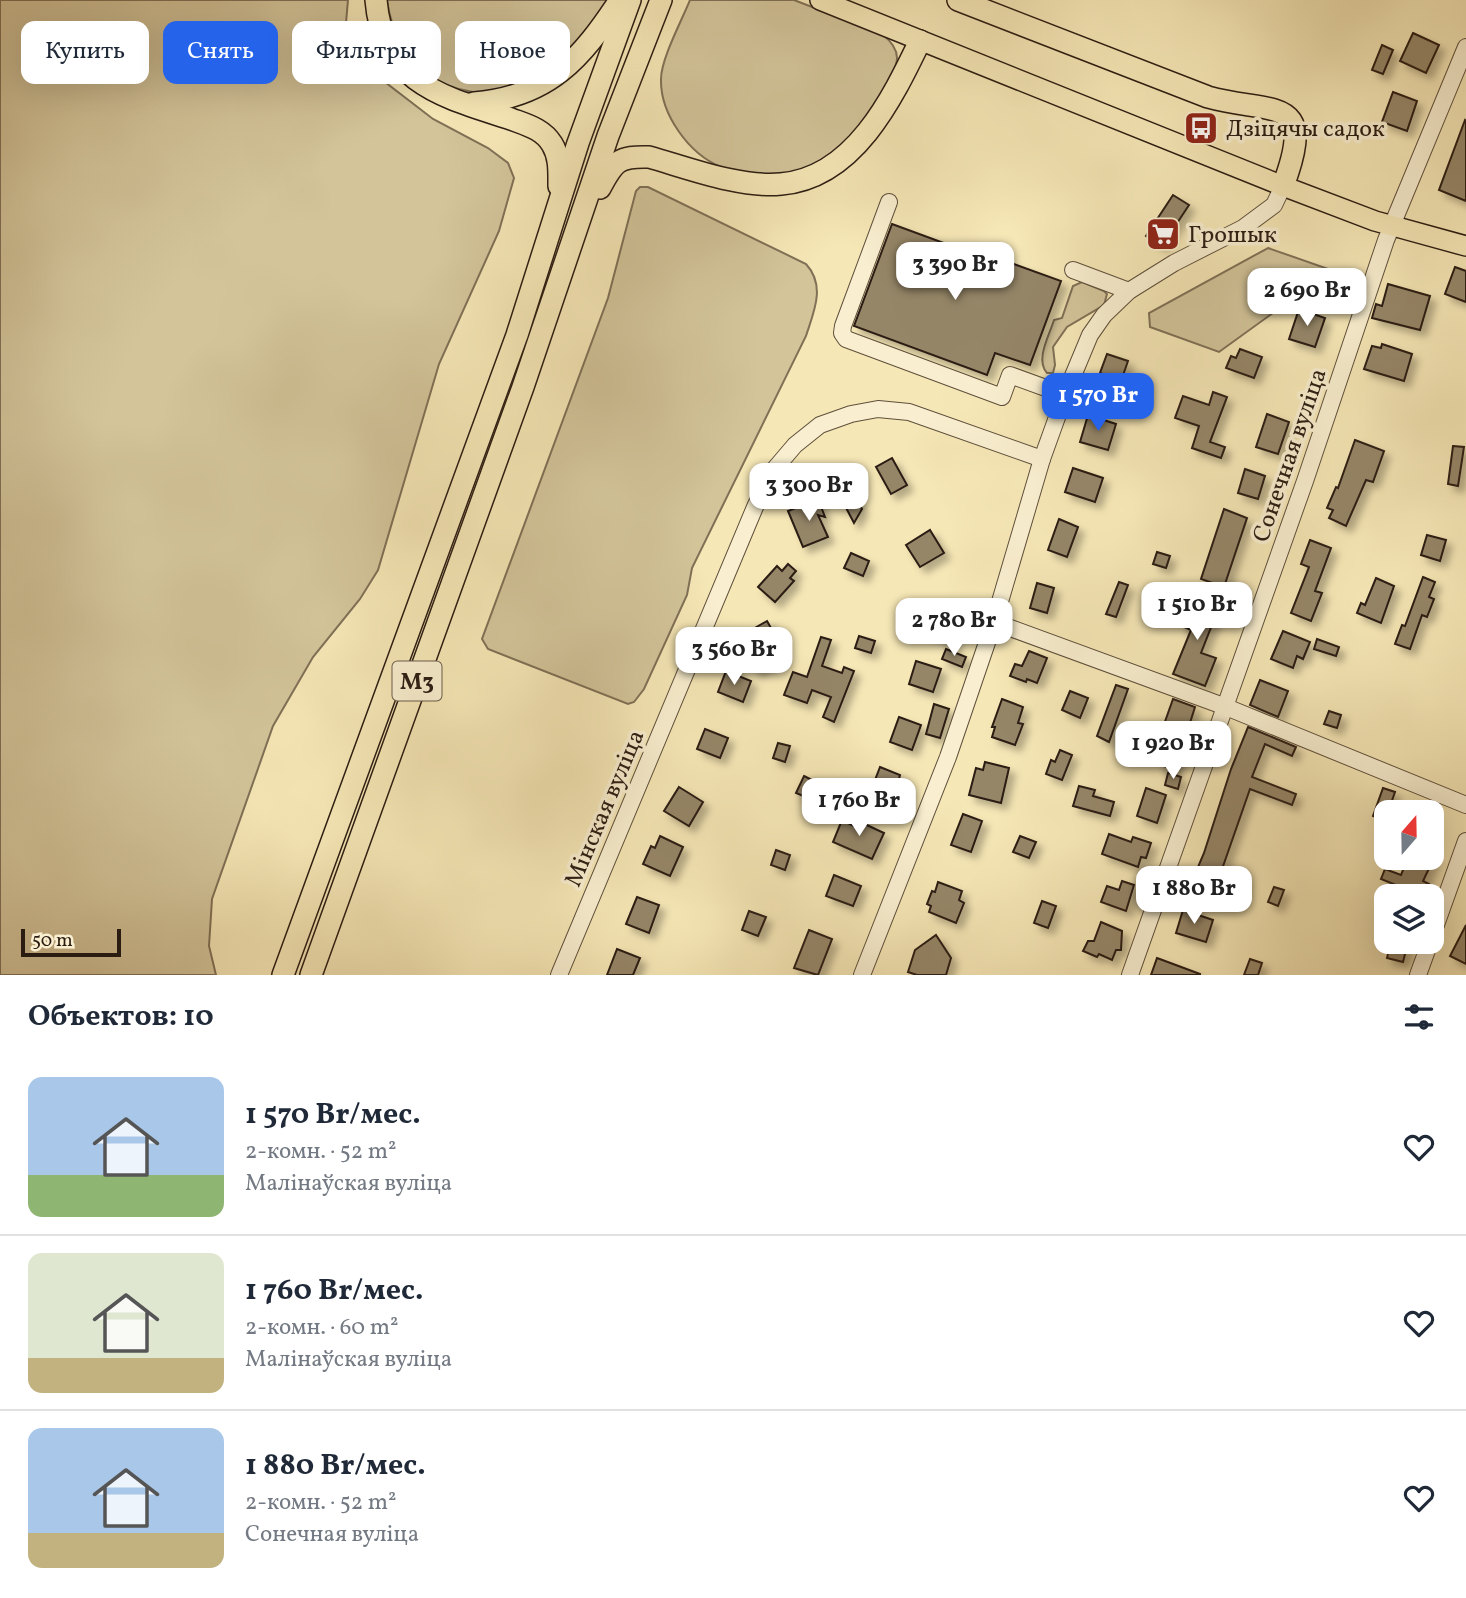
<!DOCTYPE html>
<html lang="ru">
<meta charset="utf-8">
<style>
:root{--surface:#fff;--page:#f6f6f7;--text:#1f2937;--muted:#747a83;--line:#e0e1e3;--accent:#2563eb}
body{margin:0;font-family:Vollkorn,serif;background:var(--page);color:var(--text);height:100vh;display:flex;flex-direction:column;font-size:26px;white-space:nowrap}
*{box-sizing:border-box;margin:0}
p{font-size:23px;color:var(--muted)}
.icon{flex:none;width:38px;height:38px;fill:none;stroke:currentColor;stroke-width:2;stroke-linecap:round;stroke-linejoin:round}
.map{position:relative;height:975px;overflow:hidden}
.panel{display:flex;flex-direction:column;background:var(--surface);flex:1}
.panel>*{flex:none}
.banner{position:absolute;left:21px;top:21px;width:700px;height:63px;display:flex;gap:14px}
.needle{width:46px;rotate:20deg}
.controls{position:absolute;left:1374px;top:800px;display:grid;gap:14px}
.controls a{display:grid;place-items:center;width:70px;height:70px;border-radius:14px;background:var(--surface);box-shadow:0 7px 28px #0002;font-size:35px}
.scale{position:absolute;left:21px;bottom:18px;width:100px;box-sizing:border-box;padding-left:7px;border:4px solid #2b1c12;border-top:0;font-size:19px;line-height:24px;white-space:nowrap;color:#2b1c12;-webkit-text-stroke:5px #f9efd0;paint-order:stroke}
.price{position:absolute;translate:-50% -60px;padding:0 16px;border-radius:14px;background:#fff;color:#222;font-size:23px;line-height:46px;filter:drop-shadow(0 2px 4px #0008)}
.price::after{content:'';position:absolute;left:50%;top:42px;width:21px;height:16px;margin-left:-10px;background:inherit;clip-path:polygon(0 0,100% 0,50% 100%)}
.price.on{background:var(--accent);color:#fff}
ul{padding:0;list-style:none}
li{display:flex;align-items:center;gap:21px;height:175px;padding:0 28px}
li+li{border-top:2px solid var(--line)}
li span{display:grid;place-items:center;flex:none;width:196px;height:140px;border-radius:14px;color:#555}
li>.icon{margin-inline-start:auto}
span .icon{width:84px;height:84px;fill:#fffc;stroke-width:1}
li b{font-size:30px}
h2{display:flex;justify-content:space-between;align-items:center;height:84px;padding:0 28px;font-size:30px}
.tag{padding:0 24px;border-radius:14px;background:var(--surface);box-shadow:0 7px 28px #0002;font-size:24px;line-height:63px}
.tag.on{background:var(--accent);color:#fff}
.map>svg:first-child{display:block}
</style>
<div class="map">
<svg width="1466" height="975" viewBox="0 0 1466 975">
<defs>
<filter id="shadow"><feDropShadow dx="6" dy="6" stdDeviation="3.5" flood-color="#0004"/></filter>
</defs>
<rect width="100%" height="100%" fill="#f6e7b6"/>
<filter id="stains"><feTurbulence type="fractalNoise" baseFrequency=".00286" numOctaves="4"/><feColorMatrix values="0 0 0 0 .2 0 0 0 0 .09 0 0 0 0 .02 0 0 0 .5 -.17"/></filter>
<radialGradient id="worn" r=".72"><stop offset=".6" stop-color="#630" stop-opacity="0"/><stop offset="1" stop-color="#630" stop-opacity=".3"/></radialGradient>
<g fill="#d3c49a" stroke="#7f7056" stroke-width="2">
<path d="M 0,0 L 348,0 L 346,23 L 351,43 L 372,72 L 433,119 L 488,148 L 508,163 L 514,178 L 499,231 L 439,364 L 378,570 L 360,599 L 313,657 L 273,726 L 212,899 L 209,946 L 216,975 L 0,975 Z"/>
<path d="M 387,0 L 614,0 C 602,19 588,33 571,48 C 531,86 489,108 436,80 C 407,64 391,31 387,0 Z"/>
<path d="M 690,0 L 794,0 L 882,34 C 906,53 897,66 884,89 C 871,113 853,144 828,158 C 811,168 788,177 768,177 C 761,177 753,174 747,173 C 739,171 729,170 721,167 C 689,154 660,114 661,79 C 661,59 682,20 690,0 Z"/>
<path d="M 640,187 L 648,187 L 806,264 C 826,286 814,311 806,336 L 692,568 L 687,595 L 644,689 L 634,702 L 628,704 L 488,649 L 482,639 L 608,298 L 636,191 Z"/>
<path d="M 1268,248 L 1357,279 L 1348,304 L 1306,289 L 1219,352 L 1150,327 L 1149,313 Z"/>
<path d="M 1082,282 L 1104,291 L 1107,294 L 1104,305 L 1067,327 L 1053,347 L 1055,365 L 1053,373 L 1047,373 C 1035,360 1049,336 1054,320 L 1062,318 L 1073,286 Z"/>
</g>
<g fill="#958667" stroke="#2b1c12" stroke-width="2" filter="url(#shadow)">
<path d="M 1413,33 L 1439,45 L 1426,73 L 1400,61 Z"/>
<path d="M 1382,45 L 1393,50 L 1383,74 L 1372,70 Z"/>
<path d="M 1393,92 L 1417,101 L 1407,131 L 1382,122 Z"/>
<path d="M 1465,120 L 1466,121 L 1466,201 L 1439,190 Z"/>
<path d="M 1173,195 L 1189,205 L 1162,246 L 1146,236 Z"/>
<path d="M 892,224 L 1009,267 L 1011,263 L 1061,281 L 1030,365 L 995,353 L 987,375 L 854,326 Z"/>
<path d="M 1455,267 L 1466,271 L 1466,302 L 1445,294 Z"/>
<path d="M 1388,284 L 1430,296 L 1420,330 L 1372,318 L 1376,304 L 1382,306 Z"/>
<path d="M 1299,309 L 1325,318 L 1315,347 L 1289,339 Z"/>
<path d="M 1382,344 L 1412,354 L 1404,381 L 1364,369 L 1372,346 L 1381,348 Z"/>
<path d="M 1240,349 L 1262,357 L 1254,378 L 1226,368 L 1231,356 L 1236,358 Z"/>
<path d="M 1107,354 L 1128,361 L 1121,381 L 1100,373 Z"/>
<path d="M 1213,392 L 1227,397 L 1210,442 L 1225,447 L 1221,458 L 1192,448 L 1199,426 L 1175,418 L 1183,396 L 1209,405 Z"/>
<path d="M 1267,414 L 1289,422 L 1278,454 L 1256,447 Z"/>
<path d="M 1088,415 L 1116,424 L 1108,450 L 1080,442 Z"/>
<path d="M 1355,440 L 1384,451 L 1373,482 L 1366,480 L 1346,526 L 1329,518 L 1333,510 L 1327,508 L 1336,487 L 1338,488 Z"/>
<path d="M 1453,446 L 1464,447 L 1458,486 L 1448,484 Z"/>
<path d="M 892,458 L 907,485 L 891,494 L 876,467 Z"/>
<path d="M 1073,468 L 1103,478 L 1095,502 L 1065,492 Z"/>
<path d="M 1245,469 L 1265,476 L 1258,499 L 1238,493 Z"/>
<path d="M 856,498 L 862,509 L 854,523 L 844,504 Z"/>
<path d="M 818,499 L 825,517 L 818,515 L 828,537 L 803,547 L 788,511 Z"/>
<path d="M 1224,509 L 1247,518 L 1224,587 L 1201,579 Z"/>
<path d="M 1059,519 L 1078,527 L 1067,557 L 1048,550 Z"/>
<path d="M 930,530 L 944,553 L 920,567 L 906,545 Z"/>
<path d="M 1427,535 L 1446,540 L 1440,561 L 1421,555 Z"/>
<path d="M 1310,540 L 1331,548 L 1315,591 L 1322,593 L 1311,621 L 1291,613 L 1309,567 L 1301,564 Z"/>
<path d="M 1157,552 L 1170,556 L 1166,568 L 1153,564 Z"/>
<path d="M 851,553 L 869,561 L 863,576 L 844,568 Z"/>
<path d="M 788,564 L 796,571 L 790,578 L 794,581 L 775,602 L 758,587 L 777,566 L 782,571 Z"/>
<path d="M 1423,577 L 1435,582 L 1429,597 L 1434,599 L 1427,617 L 1422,615 L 1410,649 L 1395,644 L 1402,625 L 1405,626 Z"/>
<path d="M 1376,578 L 1394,586 L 1381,623 L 1357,613 L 1361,603 L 1365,605 Z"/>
<path d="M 1119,582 L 1128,585 L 1116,617 L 1106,614 Z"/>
<path d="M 1037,583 L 1054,588 L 1047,613 L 1030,608 Z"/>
<path d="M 1191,595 L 1219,607 L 1201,653 L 1216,658 L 1205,686 L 1173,674 L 1191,630 L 1180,625 Z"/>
<path d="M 932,604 L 959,612 L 950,640 L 924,632 Z"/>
<path d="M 767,621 L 779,642 L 762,651 L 769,663 L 756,671 L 737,638 Z"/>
<path d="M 1283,631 L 1310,642 L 1303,659 L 1297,656 L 1293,668 L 1271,659 Z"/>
<path d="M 859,636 L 875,641 L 871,653 L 855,648 Z"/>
<path d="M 821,637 L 831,640 L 822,666 L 842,673 L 844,667 L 854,671 L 834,722 L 823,717 L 831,697 L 812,690 L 807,703 L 784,695 L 793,672 L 807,677 Z"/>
<path d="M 1317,639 L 1339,647 L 1336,656 L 1314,649 Z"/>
<path d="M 946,649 L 966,657 L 962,667 L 942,659 Z"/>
<path d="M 1029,651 L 1047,658 L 1037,683 L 1027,679 L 1026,682 L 1010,676 L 1015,664 L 1022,666 Z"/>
<path d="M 916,661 L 941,669 L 933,692 L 909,684 Z"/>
<path d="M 726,671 L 751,681 L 743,702 L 718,692 Z"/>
<path d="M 1260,680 L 1288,691 L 1278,717 L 1250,705 Z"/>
<path d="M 1116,685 L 1128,689 L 1109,742 L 1097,736 Z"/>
<path d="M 1070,691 L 1088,698 L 1080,718 L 1062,710 Z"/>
<path d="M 1002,699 L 1023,707 L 1018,723 L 1023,724 L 1015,745 L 992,737 L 995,727 L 992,727 Z"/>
<path d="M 1173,699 L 1195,707 L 1175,770 L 1158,764 L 1169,732 L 1162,730 Z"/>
<path d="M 934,704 L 949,709 L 940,738 L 926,734 Z"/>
<path d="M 1329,711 L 1341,715 L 1337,728 L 1324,724 Z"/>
<path d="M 899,717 L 921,725 L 912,750 L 890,742 Z"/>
<path d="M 1248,727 L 1296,747 L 1292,756 L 1265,744 L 1252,777 L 1296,794 L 1292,805 L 1250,789 L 1213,895 L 1190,886 L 1204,853 L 1231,769 Z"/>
<path d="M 705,729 L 728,738 L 720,758 L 697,749 Z"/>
<path d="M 778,743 L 790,746 L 785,762 L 773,758 Z"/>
<path d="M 1060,750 L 1072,755 L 1062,780 L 1046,774 L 1051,760 L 1055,762 Z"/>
<path d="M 985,762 L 1009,768 L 1001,803 L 969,795 L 976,768 L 983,770 Z"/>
<path d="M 880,767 L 900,775 L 896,790 L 903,792 L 898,804 L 870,793 Z"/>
<path d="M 1168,773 L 1181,777 L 1178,789 L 1165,785 Z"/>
<path d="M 804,776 L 816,782 L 808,798 L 796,793 Z"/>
<path d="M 1079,786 L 1095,790 L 1093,796 L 1114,802 L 1110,816 L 1073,806 Z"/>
<path d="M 679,787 L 703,802 L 689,826 L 664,811 Z"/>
<path d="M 1146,788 L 1166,795 L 1157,823 L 1137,816 Z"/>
<path d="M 1383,788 L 1395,792 L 1388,812 L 1386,812 L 1385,821 L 1373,816 Z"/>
<path d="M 963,814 L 982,821 L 971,852 L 951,845 Z"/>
<path d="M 842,820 L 854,826 L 856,820 L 884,833 L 872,859 L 833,842 Z"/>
<path d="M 1109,834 L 1131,842 L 1133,837 L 1151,843 L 1146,858 L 1141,857 L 1138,867 L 1102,854 Z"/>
<path d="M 660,836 L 683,847 L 670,876 L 643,864 L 651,846 L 655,848 Z"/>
<path d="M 1020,836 L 1036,842 L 1029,858 L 1013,852 Z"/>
<path d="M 776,850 L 790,855 L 785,870 L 771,865 Z"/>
<path d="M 1408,858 L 1434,858 L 1423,881 L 1429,884 L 1424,896 L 1412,896 L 1394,889 L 1396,885 L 1381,879 L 1385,869 L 1401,875 Z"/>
<path d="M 834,875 L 861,886 L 853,906 L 826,896 Z"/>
<path d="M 1122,881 L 1134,885 L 1126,911 L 1101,902 L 1107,886 L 1119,890 Z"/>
<path d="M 938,882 L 962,891 L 959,900 L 964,903 L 956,923 L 929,912 L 931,906 L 927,904 L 932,891 L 935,892 Z"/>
<path d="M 1274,887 L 1284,890 L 1278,906 L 1268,902 Z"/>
<path d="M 637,897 L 659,905 L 649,933 L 626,924 Z"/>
<path d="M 1042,901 L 1056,906 L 1048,928 L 1034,923 Z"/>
<path d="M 1183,910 L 1213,920 L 1206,942 L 1176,933 Z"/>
<path d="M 749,911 L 766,917 L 758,936 L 742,930 Z"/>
<path d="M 1101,922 L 1122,931 L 1121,950 L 1116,950 L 1112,960 L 1099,954 L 1097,957 L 1083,951 L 1088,941 L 1094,941 Z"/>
<path d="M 1466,925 L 1466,964 L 1450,956 Z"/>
<path d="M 809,930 L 832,939 L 818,975 L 794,968 Z"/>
<path d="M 936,935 L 951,958 L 946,975 L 917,975 L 908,972 L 915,950 Z"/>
<path d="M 1391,942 L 1407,946 L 1403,962 L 1387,958 Z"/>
<path d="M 617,949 L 640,958 L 633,975 L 607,975 Z"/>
<path d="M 1157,958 L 1200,974 L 1200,975 L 1151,975 Z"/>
<path d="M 1250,959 L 1262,963 L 1258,975 L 1244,975 Z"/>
</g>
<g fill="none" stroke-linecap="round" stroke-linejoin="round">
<g stroke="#5e4f3b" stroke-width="18">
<g id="minor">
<path d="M 889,202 L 843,326 L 842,333 L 846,339 L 1002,397 L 1010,375 L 1065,395"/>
<path d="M 1073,270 L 1129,291"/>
<path d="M 994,622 L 1226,707 L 1466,805"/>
<path d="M 1432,936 L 1466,841"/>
<path d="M 559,975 L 755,507 L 772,472 L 795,445 L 820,425 L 851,414 L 878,409 L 909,412 L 1042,459"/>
<path d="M 862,975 L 948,757 L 994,622 L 1042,459 L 1065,395 L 1090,335 L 1104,315 L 1129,291 L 1174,263 L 1243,228 L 1274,205 L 1283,186"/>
<path d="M 1130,975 L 1305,481 L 1386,240 L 1466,47"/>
<path d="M 1418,975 L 1430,942"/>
</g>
</g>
<g stroke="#2b1c12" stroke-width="22">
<path id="major" d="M 820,0 L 1283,186 L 1375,221 L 1466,246"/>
</g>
<g stroke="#2b1c12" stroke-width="24">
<g id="highway">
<path d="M 376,0 C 383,84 444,97 511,119 C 527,125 543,129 552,144 C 560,157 559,172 559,186"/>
<path d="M 958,0 L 1208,97 C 1272,115 1318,93 1283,186"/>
<path d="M 474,103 C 549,97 581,59 620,0"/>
<path d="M 600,188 C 614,161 619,156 649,157 C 688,168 740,188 781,184 C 854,178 892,99 920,41"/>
<path d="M 283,975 L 517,335 L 578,143 L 630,0"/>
<path d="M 311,975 L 523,387 L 608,136 L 661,0"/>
</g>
</g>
<use href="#minor" stroke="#f9efd0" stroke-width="16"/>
<use href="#major" stroke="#f6e7b6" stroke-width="19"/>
<use href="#highway" stroke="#f6e7b6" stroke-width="21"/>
</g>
<defs>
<g id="bus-square" transform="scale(1.75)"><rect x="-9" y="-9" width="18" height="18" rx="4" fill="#8f2418" stroke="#f9efd0"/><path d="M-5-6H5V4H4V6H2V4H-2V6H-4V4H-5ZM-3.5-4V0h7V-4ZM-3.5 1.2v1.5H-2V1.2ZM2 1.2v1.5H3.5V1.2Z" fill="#fff"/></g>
<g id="supermarket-square" transform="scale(1.75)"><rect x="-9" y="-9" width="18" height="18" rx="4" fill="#8f2418" stroke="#f9efd0"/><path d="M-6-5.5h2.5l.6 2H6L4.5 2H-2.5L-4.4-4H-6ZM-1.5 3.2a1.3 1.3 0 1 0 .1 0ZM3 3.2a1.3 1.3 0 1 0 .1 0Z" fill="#fff"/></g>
</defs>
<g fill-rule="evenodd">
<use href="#bus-square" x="1201" y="128"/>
<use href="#supermarket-square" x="1163" y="234"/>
</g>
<g text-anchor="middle" stroke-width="7" stroke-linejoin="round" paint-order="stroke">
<rect fill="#f9efd0" stroke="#695b4b" stroke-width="2" x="392.5" y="661.5" width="49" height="39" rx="5"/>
<g font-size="23" font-weight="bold" fill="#2b1c12">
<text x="417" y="689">М3</text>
</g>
<g font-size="24" fill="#2b1c12" stroke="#f9efd0" text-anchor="start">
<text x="1226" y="136">Дзіцячы садок</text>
<text x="1188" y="242">Грошык</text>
</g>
<g font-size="24" fill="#2b1c12" stroke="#f9efd0">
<text transform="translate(1289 455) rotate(-71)" y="8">Сонечная вуліца</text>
<text transform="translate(604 808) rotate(-67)" y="8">Мінская вуліца</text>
</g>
</g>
<rect width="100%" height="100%" filter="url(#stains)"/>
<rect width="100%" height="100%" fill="url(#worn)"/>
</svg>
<div class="controls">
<a><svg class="needle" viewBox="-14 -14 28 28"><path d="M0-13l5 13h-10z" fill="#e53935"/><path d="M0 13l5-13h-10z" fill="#747a83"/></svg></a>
<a><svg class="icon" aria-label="layers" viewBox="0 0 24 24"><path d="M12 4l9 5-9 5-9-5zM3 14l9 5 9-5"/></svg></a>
</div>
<div class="scale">50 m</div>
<b class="price" style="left:955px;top:302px">3 390 Br</b>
<b class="price" style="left:1307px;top:328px">2 690 Br</b>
<b class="price on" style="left:1098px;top:433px">1 570 Br</b>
<b class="price" style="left:809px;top:523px">3 300 Br</b>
<b class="price" style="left:1197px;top:642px">1 510 Br</b>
<b class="price" style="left:954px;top:658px">2 780 Br</b>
<b class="price" style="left:734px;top:687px">3 560 Br</b>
<b class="price" style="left:1173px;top:781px">1 920 Br</b>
<b class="price" style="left:859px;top:838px">1 760 Br</b>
<b class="price" style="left:1194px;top:926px">1 880 Br</b>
<div class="banner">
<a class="tag">Купить</a>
<a class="tag on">Снять</a>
<a class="tag">Фильтры</a>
<a class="tag">Новое</a>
</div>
</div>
<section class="panel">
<h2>Объектов: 10<svg class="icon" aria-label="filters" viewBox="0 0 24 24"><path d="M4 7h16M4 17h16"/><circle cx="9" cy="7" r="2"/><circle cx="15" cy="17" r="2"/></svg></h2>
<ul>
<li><span style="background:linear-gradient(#a9c7e8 70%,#8fb573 0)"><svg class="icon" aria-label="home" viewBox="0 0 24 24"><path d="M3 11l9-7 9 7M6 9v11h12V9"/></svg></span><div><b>1 570 Br/мес.</b><p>2-комн. · 52 m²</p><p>Малінаўская вуліца</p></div><svg class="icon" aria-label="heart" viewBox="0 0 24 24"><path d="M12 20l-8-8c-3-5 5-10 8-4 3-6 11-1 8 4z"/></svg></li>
<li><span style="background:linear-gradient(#dfe7d0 75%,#c2b280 0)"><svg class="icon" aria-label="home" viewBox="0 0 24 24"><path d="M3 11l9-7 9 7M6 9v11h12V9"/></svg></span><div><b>1 760 Br/мес.</b><p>2-комн. · 60 m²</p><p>Малінаўская вуліца</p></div><svg class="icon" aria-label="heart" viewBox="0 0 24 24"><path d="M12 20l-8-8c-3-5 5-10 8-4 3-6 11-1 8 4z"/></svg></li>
<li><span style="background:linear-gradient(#a9c7e8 75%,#c2b280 0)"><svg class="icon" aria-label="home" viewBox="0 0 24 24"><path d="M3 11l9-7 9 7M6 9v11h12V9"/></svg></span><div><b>1 880 Br/мес.</b><p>2-комн. · 52 m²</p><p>Сонечная вуліца</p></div><svg class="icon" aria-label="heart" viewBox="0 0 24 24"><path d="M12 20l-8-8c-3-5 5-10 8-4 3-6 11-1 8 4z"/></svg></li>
</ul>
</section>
